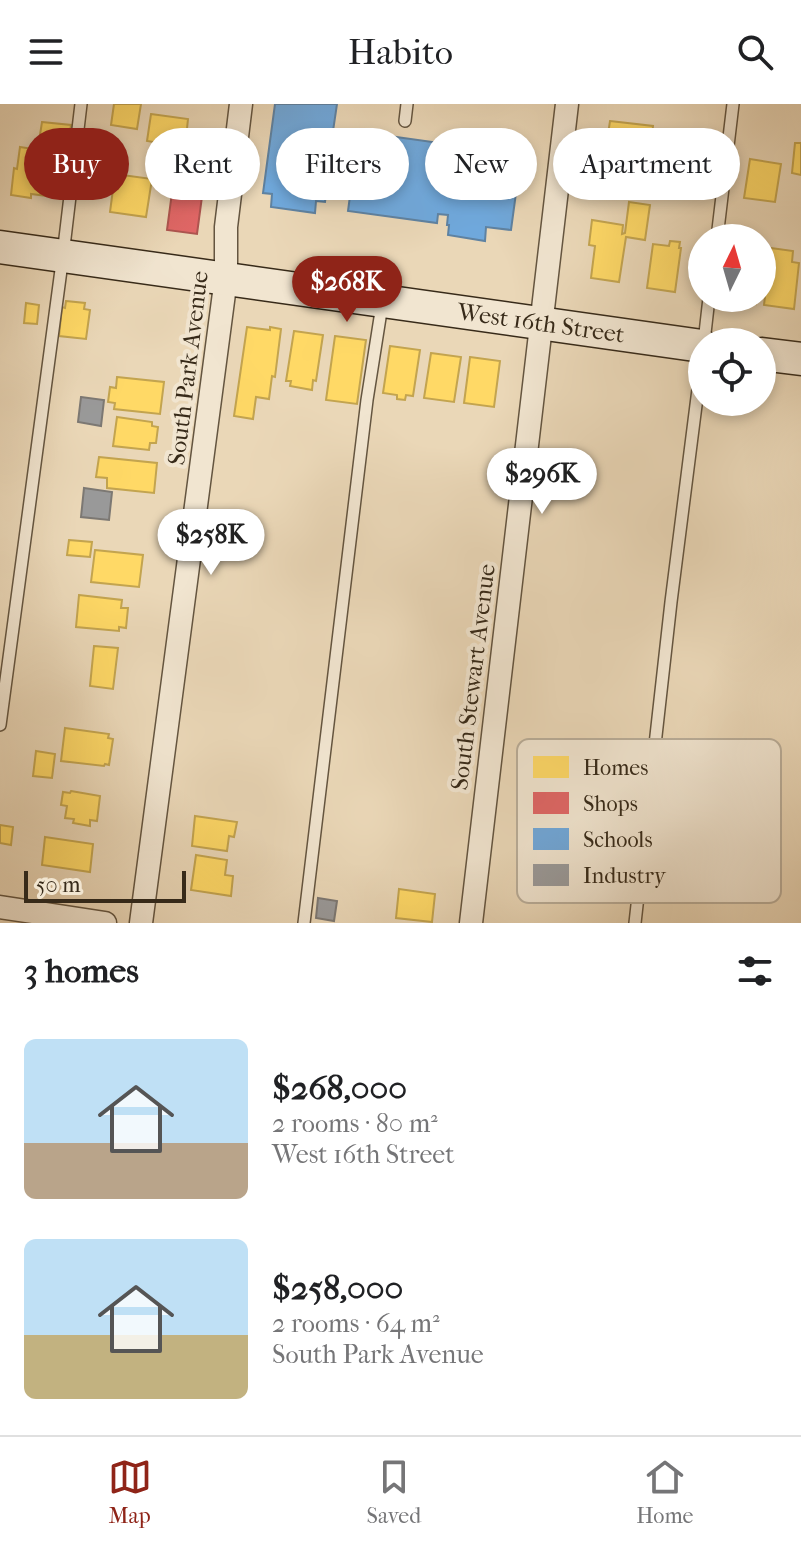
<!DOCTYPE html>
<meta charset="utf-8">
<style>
:root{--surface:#fff;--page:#f2f2f2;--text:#202124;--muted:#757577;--line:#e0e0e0;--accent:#8f2418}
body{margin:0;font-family:"IM FELL French Canon",serif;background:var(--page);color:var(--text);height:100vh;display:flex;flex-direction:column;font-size:30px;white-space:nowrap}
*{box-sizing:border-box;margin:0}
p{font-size:26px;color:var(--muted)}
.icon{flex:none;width:44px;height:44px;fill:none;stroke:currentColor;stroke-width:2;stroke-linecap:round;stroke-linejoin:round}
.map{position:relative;height:819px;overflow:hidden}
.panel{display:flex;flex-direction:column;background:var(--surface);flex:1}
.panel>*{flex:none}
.guide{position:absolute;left:24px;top:24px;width:754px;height:72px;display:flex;gap:16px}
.needle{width:52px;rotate:5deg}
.buttons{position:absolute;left:688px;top:120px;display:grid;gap:16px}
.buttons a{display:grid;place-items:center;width:88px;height:88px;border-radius:50%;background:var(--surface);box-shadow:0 4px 12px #0003;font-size:40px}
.scale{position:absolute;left:24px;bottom:20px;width:162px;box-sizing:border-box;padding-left:8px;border:4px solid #372a19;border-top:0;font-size:22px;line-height:28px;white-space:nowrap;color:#372a19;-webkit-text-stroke:6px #f1e5d0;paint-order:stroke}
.price{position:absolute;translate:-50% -68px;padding:0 18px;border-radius:28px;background:#fff;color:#222;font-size:26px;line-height:52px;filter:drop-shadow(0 2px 4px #0008)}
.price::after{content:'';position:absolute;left:50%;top:48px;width:24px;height:18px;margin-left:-12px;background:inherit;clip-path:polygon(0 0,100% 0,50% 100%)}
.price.current{background:var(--accent);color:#fff}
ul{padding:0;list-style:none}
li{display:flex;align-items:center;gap:24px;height:200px;padding:0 24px}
li span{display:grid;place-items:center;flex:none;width:224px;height:160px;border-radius:12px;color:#555}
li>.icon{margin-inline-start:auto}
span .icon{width:96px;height:96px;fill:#fffc;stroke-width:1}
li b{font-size:34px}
h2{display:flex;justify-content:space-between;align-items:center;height:96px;padding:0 24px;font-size:34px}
.tag{padding:0 28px;border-radius:36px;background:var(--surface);box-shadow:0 4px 12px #0003;font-size:28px;line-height:72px}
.tag.current{background:var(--accent);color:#fff}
header{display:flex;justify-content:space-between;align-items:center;height:104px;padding:0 24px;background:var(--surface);font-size:36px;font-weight:600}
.menu{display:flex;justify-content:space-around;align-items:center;height:112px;border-top:2px solid var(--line);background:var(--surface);font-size:22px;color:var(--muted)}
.menu a{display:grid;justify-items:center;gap:4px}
.menu .current{color:var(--accent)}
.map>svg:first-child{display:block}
</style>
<header><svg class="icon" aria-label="menu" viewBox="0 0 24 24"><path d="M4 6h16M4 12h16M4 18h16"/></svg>Habito<svg class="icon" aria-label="search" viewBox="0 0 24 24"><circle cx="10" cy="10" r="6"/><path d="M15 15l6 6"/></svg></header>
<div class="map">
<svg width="801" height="819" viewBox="0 0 801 819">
<rect width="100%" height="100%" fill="#ead7b7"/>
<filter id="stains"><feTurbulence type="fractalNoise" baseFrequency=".0025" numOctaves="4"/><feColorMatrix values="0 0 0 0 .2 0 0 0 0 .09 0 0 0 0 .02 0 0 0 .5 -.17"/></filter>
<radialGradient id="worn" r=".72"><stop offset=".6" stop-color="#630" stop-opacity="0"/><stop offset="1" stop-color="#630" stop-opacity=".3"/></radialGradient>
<g fill="#ffd966" stroke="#c3a44f" stroke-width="2">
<path d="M 114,0 L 141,0 L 137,25 L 111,21 Z"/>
<path d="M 151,10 L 188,15 L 185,43 L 147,37 Z"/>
<path d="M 610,17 L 653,22 L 650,48 L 606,43 Z"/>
<path d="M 42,18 L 71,21 L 67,47 L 50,44 L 51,38 L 39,37 Z"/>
<path d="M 795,39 L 801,39 L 801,71 L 792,69 Z"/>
<path d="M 20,43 L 40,46 L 38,56 L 51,57 L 46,92 L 31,90 L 31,94 L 11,91 L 14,64 L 17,65 Z"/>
<path d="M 750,55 L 781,60 L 775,98 L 744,94 Z"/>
<path d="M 115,70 L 152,75 L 146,113 L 110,108 Z"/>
<path d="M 629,98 L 650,101 L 645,136 L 626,133 L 619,178 L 591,174 L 595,142 L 589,141 L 592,116 L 623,121 L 622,130 L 625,129 Z"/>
<path d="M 670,137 L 680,138 L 679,144 L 681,144 L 675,188 L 647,184 L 653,140 L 669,142 Z"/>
<path d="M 771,144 L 793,147 L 792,158 L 799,159 L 794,205 L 764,201 Z"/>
<path d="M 725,194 L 756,194 L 756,200 L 725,196 Z"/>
<path d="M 66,197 L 85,199 L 84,205 L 90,206 L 86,235 L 59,232 L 62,203 L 65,204 Z"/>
<path d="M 26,199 L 39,201 L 37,220 L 24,219 Z"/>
<path d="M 247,223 L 270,226 L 270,223 L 281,225 L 275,273 L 272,272 L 269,295 L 256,293 L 253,315 L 234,312 Z"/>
<path d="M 294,227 L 323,231 L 316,277 L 313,276 L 312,286 L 290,282 L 291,277 L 286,277 Z"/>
<path d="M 335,232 L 366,236 L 357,300 L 326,296 Z"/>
<path d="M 390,242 L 420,246 L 413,292 L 406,291 L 405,296 L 397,295 L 397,291 L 383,289 Z"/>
<path d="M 431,249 L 461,253 L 454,298 L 424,294 Z"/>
<path d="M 470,253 L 500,257 L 494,303 L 464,299 Z"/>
<path d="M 117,273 L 164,278 L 160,310 L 114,305 L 115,299 L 108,298 L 110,283 L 116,284 Z"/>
<path d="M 117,313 L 152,318 L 152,322 L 158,323 L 156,339 L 150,339 L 149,346 L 113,342 Z"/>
<path d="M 99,353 L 157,359 L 154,389 L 107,384 L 107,374 L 96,373 Z"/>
<path d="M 69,436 L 92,438 L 90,453 L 67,451 Z"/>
<path d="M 95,446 L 143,451 L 139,483 L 91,478 Z"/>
<path d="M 79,491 L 122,496 L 121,504 L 128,504 L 126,524 L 119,523 L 119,527 L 76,523 Z"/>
<path d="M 94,542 L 118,544 L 113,585 L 90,582 Z"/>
<path d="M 65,624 L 109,630 L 108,634 L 113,635 L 109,661 L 105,660 L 104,662 L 61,657 Z"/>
<path d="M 36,647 L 55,650 L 52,674 L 33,672 Z"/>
<path d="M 71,687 L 100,692 L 97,717 L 90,716 L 90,722 L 73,719 L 74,715 L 65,714 L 67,702 L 61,701 L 63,688 L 70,689 Z"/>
<path d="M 195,712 L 237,718 L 234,733 L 229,732 L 227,747 L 192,742 Z"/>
<path d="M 0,721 L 13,723 L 11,741 L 0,739 Z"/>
<path d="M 45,733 L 93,740 L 90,768 L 42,761 Z"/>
<path d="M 196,751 L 227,756 L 225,771 L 233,772 L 231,792 L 191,786 Z"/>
<path d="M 399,785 L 435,790 L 432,818 L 396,814 Z"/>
</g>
<path fill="#e06666" stroke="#ad544f" stroke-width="2" d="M 173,81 L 203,85 L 197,130 L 167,126 Z"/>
<path fill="#6fa8dc" stroke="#5e82a2" stroke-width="2" d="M 275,0 L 337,0 L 333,27 L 360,30 L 360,28 L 447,40 L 446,44 L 510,53 L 505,87 L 516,89 L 511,126 L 486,123 L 485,137 L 448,131 L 449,121 L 447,121 L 448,111 L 438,110 L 437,119 L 348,107 L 353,70 L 329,67 L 325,98 L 316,97 L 315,109 L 271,103 L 272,90 L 263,89 Z"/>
<g fill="#999" stroke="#7c7873" stroke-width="2">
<path d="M 81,293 L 104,296 L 101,322 L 78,318 Z"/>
<path d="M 84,384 L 112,388 L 109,416 L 81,413 Z"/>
<path d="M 318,794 L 337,797 L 334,817 L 316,814 Z"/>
</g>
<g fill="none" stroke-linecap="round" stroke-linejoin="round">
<g stroke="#645540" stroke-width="14">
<g id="service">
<path d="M 405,17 L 407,0"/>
<path d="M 717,134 L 733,0"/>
<path d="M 704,238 L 709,194"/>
<path d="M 0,621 L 63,151 L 81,0"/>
<path d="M 304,819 L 367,296 L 382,201"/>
<path d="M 635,819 L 671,498 L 702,254"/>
</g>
</g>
<g stroke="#645540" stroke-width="25">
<g id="minor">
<path d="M 0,803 L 105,819"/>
<path d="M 141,819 L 226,174 L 226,123 L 241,0"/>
<path d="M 471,819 L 567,0"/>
</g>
</g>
<g stroke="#372a19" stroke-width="35">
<g id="secondary">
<path d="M 0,143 L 702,242"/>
<path d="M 762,250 L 801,255"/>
</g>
</g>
<use href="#service" stroke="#f1e5d0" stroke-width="11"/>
<use href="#minor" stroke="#f1e5d0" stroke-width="22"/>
<use href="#secondary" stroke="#f1e5d0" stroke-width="32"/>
</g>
<g text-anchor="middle" stroke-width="8" stroke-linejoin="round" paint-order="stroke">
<g font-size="24" fill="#372a19" stroke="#f1e5d0">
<text transform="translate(541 219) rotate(8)" y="8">West 16th Street</text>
<text transform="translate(188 264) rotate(-83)" y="8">South Park Avenue</text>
<text transform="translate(473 573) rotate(-83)" y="8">South Stewart Avenue</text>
</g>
</g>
<rect x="517" y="635" width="264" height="164" rx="12" fill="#f1e5d0" stroke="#b9ad99" stroke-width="2"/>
<rect x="533" y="652" width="36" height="22" fill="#ffd966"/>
<rect x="533" y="688" width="36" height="22" fill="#e06666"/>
<rect x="533" y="724" width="36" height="22" fill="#6fa8dc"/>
<rect x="533" y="760" width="36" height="22" fill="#999"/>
<g font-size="22" fill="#372a19">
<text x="583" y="671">Homes</text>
<text x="583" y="707">Shops</text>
<text x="583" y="743">Schools</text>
<text x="583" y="779">Industry</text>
</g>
<rect width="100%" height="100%" filter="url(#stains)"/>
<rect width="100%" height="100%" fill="url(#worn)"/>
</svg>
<div class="buttons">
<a><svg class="needle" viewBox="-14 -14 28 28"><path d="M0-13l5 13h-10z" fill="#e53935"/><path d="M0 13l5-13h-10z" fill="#757577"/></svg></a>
<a><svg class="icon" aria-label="locate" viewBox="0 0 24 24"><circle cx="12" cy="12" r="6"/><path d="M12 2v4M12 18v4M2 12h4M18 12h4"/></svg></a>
</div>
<div class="scale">50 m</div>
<b class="price current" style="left:347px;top:220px">$268K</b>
<b class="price" style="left:542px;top:412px">$296K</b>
<b class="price" style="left:211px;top:473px">$258K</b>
<div class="guide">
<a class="tag current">Buy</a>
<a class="tag">Rent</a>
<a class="tag">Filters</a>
<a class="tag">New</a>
<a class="tag">Apartment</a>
</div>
</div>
<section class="panel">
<h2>3 homes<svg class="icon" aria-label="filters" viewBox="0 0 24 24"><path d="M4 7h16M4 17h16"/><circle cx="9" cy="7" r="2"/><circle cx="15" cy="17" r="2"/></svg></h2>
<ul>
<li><span style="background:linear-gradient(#bfe0f5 65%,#b9a48a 0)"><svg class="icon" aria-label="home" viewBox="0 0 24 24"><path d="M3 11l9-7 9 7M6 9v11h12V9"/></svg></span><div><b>$268,000</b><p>2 rooms · 80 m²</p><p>West 16th Street</p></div></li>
<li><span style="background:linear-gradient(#bfe0f5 60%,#c2b280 0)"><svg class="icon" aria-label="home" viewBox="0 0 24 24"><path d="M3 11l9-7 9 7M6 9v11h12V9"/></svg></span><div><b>$258,000</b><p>2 rooms · 64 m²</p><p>South Park Avenue</p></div></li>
</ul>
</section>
<nav class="menu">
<a class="current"><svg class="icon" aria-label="map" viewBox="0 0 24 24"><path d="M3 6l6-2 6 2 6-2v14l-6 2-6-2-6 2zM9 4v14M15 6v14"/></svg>Map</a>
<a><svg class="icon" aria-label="saved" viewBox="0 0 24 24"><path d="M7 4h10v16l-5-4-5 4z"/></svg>Saved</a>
<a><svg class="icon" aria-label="home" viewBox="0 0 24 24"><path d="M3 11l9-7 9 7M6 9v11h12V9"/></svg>Home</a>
</nav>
